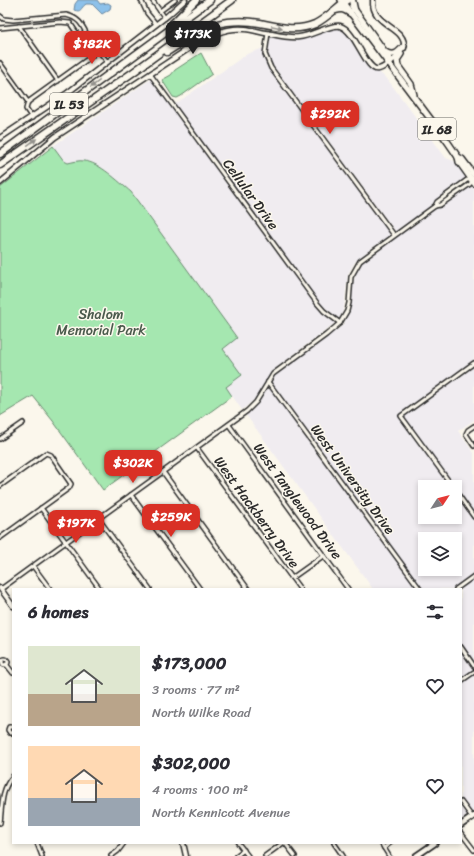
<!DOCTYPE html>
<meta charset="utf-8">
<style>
:root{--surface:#fff;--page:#f2f2f3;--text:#2b2b33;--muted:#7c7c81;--accent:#d93025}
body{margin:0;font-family:Sriracha,sans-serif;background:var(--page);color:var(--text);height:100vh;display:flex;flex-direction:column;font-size:15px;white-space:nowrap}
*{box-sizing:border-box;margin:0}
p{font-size:13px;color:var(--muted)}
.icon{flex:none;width:22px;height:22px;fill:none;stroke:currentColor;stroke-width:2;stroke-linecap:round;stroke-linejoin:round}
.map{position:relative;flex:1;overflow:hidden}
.drawer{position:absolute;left:12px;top:588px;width:450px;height:256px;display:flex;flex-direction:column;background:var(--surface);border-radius:0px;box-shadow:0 2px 6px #0003}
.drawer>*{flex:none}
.needle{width:26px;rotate:54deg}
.buttons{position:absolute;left:418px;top:480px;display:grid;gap:8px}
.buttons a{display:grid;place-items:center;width:44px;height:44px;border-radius:0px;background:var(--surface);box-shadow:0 2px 6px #0003;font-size:20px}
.price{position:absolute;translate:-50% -34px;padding:0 9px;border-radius:8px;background:var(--accent);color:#fff;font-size:13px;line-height:26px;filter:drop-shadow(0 1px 2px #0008)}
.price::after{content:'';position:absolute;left:50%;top:24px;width:12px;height:9px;margin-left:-6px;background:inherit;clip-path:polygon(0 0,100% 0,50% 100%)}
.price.selected{background:#222;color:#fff}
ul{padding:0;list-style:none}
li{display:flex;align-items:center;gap:12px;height:100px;padding:0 16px}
li span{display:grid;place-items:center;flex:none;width:112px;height:80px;border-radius:0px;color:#555}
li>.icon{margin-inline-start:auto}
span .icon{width:48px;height:48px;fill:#fffc;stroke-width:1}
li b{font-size:17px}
h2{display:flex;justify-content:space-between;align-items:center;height:48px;padding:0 16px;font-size:17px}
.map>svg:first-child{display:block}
</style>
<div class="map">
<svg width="474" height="856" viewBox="0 0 474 856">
<rect width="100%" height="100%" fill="#fbf7ec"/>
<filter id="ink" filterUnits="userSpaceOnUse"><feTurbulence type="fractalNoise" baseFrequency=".025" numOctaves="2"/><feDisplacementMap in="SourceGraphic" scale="8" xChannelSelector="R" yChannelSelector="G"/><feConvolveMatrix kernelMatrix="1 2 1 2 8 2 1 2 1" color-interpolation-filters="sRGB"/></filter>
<g filter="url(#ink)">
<g fill="#f0ecf0" fill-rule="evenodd">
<path d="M 339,27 L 345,30 L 353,40 L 370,69 L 379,72 L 388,80 L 446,158 L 454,161 L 474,188 L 474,420 L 458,431 L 474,453 L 474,811 L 461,820 L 461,589 L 373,589 L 246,415 L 253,409 L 275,376 L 343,325 L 350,311 L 353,283 L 358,266 L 398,235 L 273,66 L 268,55 L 270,37 L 302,38 L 311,37 L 332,28 ZM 425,487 L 455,487 L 455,517 L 425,517 ZM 425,539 L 455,539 L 455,569 L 425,569 Z"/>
<path d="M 264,48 L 267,63 L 388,230 L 390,236 L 372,248 L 355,262 L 348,274 L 344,307 L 341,316 L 335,323 L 271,372 L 255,399 L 242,410 L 226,387 L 223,349 L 236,337 L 131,192 L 110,175 L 91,162 L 83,161 L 68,163 L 64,161 L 53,146 L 151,79 L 171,107 L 247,54 Z"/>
</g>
<g fill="#a5e7b0" stroke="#68896e">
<path d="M 201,53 L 212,74 L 181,96 L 177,98 L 173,97 L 162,80 L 171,75 L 175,70 Z"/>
<path d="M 53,146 L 64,161 L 68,163 C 73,162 79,160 84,161 C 99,162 119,182 131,192 L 237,338 L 223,349 L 242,375 L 226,387 L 232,396 L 103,490 L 53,421 L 33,396 L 0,416 L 0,188 Z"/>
</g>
<path fill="#8dc1ea" stroke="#66859e" d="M 78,0 L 97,0 L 100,4 L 108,3 L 111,5 L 110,9 L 102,14 L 92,4 L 86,4 C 80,8 82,13 74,10 L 75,4 Z"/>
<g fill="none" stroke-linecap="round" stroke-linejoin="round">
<g stroke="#2b2b2b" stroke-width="6">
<g id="minor">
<path d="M 141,0 L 147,13 L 156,24"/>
<path d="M 152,0 L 165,18"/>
<path d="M 160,11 L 175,0"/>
<path d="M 0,16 L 4,19 L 13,20 L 66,15 C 83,19 83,29 91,42 C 96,49 103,55 107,62"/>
<path d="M 19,26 L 58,81"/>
<path d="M 0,28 L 60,22 L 70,23 L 92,56 L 28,102 L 0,63"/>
<path d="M 268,33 L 265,54 L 271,68 L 394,235"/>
<path d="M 150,74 L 317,303 L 324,311 L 340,323"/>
<path d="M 28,102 L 26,109 L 32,118"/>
<path d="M 435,206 L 440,205 L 470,184 L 474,178"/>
<path d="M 268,382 L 420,589"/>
<path d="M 229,425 L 348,589"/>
<path d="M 474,426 L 468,430 L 466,434 L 474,446"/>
<path d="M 0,439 L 23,423"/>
<path d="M 197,448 L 300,589"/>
<path d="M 163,472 L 248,589"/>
<path d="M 0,486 L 46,453 L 51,455 L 71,484 L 69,488 L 0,538"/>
<path d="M 453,487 L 401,416 L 474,363"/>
<path d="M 455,490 L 474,517"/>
<path d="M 131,495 L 200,589"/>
<path d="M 41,508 L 100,589"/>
<path d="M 98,518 L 150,589"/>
<path d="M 33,566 L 50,589"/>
<path d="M 292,578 L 323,556"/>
<path d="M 1,589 L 247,411 L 256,402 L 273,374 L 326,335 L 340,323 L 347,311 L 349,303 L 351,277 L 360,261 L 435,206 L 437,202 L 467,180 L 472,180"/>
<path d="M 456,589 L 474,576"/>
<path d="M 461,647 L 474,666"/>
<circle cx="5" cy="662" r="3"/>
<path d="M 6,664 L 13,673"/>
<path d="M 461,681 L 474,672"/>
<path d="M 13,727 L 9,727 L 8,730 L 10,733 L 13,733"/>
<path d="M 461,802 L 472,817"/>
<path d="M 0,823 C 2,806 1,789 13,776"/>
<path d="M 461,833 L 474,850"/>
<path d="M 37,843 L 42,856"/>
<path d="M 238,843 L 248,856"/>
<path d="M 285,843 L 295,856"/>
<path d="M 334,843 L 343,856"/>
<path d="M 381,843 L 389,856"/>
<path d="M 384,848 L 390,843"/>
<path d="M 111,856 L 118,851 L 124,843"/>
<path d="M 236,856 L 244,850"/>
<path d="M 265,856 L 283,843"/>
</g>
</g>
<g stroke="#2b2b2b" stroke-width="7">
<g id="tertiary">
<path d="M 373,0 C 371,27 407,26 404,48"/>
<path d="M 0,138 L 66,94 L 167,16 L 185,0"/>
<path d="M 0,183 L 55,137 L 191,47 C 208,36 225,27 245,29 C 254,30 263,33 272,34 C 281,36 290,38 299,37 C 311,36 331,24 340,26 C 356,30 366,73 379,69 C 386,67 393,60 399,55"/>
<path d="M 0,588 L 13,606"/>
<path d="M 183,843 L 186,856"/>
</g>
</g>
<g stroke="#2b2b2b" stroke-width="8">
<g id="secondary">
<path d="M 461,825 L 474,816"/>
<path d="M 416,856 L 435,843"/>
</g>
</g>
<g stroke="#2b2b2b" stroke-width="8">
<g id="primary">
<path d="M 341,0 L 447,141 L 458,157 L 459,162 L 474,183"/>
<path d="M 352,6 L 385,52 L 389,58 L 389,63"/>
<path d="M 385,52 C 394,57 398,53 404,46"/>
<path d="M 401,54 L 397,60 L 398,66 L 411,84 L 414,95"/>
<path d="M 458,157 L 462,159 L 474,175"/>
</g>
</g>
<g stroke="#2b2b2b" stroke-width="9">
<g id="motorway">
<path d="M 352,0 L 354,9"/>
<path d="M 336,10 C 342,8 345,9 350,13"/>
<path d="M 173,23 L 196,0"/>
<path d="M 167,52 C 185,41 205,25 227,22 C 238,21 249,21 260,23 C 279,27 296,32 315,24 C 327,18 336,8 347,0"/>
<path d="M 0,154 L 210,0"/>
<path d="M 0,165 L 132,73 L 232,0"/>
</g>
</g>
<use href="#minor" stroke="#fbf7ec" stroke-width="3"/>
<use href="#tertiary" stroke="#fbf7ec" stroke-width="4"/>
<use href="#secondary" stroke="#fbf7ec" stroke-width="4.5"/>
<use href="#primary" stroke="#fbf7ec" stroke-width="5"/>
<use href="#motorway" stroke="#fbf7ec" stroke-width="6"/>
</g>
<defs><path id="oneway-solid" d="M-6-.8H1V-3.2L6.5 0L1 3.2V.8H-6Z"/></defs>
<g fill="#93918c">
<use href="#oneway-solid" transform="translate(277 27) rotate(12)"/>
<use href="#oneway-solid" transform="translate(95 84) rotate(143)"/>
<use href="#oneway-solid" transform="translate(32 142) rotate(-36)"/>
</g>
</g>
<g text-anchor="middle" stroke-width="3" stroke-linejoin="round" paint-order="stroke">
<g fill="#fbf7ec" stroke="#696865" stroke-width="1">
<rect x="50" y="93" width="38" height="22" rx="3"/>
<rect x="418" y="118" width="38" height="22" rx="3"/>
</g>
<g font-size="13" font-weight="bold" fill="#2b2b2b">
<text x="69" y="109">IL 53</text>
<text x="437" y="134">IL 68</text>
</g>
<g font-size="14" fill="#2b2b2b" stroke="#fbf7ec">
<text transform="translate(251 194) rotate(54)" y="5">Cellular Drive</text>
<text transform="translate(353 479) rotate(54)" y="5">West University Drive</text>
<text transform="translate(298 501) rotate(54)" y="5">West Tanglewood Drive</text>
<text transform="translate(257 512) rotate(54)" y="5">West Hackberry Drive</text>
</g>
<g font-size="14" fill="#4a5a4c" stroke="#fbf7ec">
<text x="101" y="319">Shalom<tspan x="101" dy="16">Memorial Park</tspan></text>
</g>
</g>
</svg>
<div class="buttons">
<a><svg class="needle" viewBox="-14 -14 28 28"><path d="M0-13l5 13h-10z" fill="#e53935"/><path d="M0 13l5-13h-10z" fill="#7c7c81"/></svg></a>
<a><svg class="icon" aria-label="layers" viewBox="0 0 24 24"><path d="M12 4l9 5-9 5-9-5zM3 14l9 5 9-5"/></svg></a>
</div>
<b class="price selected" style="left:193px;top:55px">$173K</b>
<b class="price" style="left:92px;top:65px">$182K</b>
<b class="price" style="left:330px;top:135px">$292K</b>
<b class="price" style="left:133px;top:484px">$302K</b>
<b class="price" style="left:171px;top:538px">$259K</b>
<b class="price" style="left:76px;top:544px">$197K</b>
<section class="drawer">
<h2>6 homes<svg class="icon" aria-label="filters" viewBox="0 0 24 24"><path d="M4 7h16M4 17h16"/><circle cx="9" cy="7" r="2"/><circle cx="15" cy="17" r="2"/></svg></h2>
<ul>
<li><span style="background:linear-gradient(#dfe7d0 60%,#b9a48a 0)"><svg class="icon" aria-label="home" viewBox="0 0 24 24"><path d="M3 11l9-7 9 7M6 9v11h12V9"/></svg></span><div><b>$173,000</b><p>3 rooms · 77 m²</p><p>North Wilke Road</p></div><svg class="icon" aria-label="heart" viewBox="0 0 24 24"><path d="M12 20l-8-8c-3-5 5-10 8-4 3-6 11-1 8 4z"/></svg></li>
<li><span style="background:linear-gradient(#ffd9b3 65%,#9aa5b1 0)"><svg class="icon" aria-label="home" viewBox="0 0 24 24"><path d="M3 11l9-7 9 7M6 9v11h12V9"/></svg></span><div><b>$302,000</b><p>4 rooms · 100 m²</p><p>North Kennicott Avenue</p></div><svg class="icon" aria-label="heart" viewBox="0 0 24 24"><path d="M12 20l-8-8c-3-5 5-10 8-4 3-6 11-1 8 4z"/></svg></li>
</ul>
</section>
</div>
